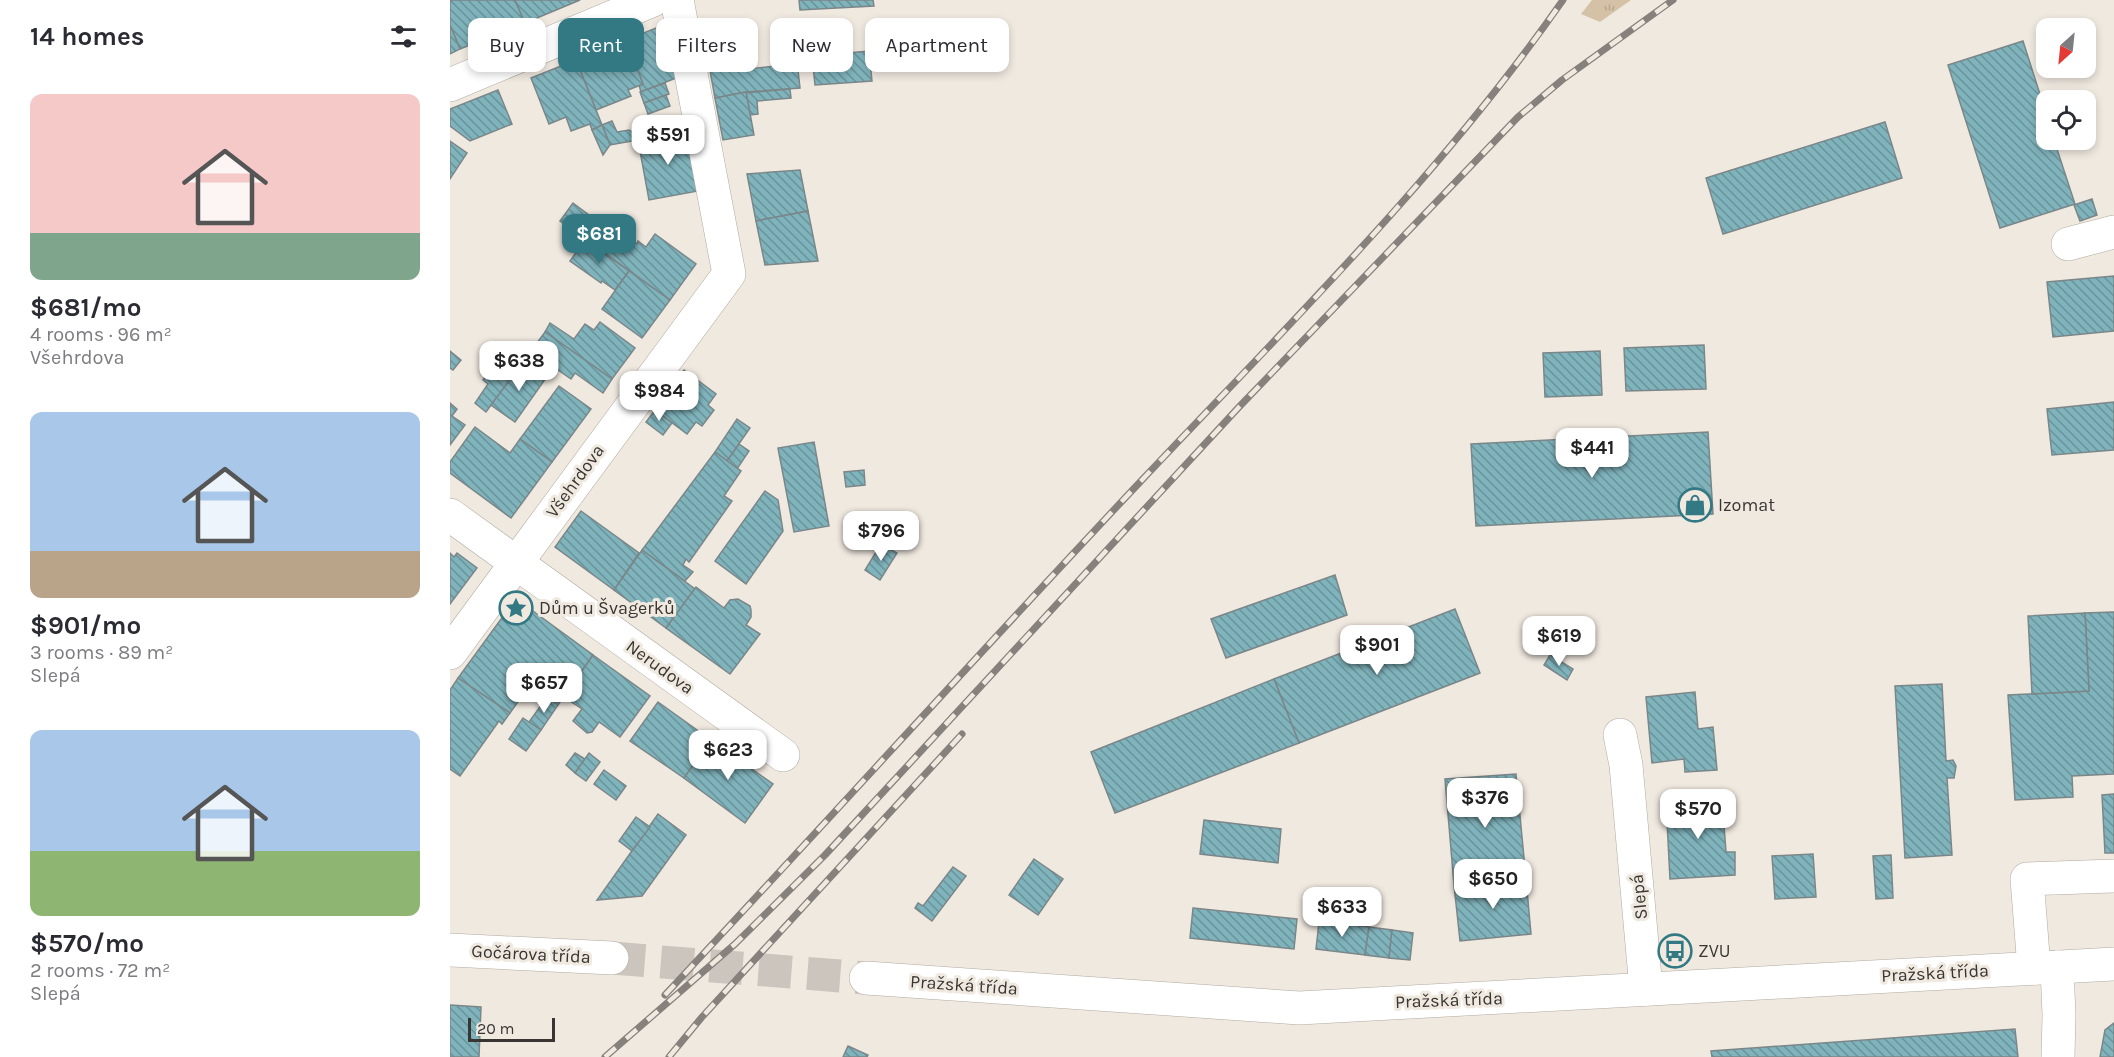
<!DOCTYPE html>
<meta charset="utf-8">
<style>
:root{--surface:#fff;--page:#f7f7f7;--text:#2b2b33;--muted:#7c7c81;--accent:#327984}
body{margin:0;font-family:Karla,sans-serif;background:var(--page);color:var(--text);height:100vh;display:flex;flex-direction:column;font-size:22px;white-space:nowrap}
*{box-sizing:border-box;margin:0}
p{font-size:20px;color:var(--muted)}
.icon{flex:none;width:33px;height:33px;fill:none;stroke:currentColor;stroke-width:2;stroke-linecap:round;stroke-linejoin:round}
.map{position:relative;flex:1;overflow:hidden}
.panel{display:flex;flex-direction:column;background:var(--surface);width:450px}
.panel>*{flex:none}
.top-card{position:absolute;left:18px;top:18px;width:570px;height:54px;display:flex;gap:12px}
.needle{width:39px;rotate:207deg}
.fabs{position:absolute;left:1586px;top:18px;display:grid;gap:12px}
.fabs a{display:grid;place-items:center;width:60px;height:60px;border-radius:12px;background:var(--surface);box-shadow:0 3px 9px #0003;font-size:30px}
.scale{position:absolute;left:18px;bottom:15px;width:87px;box-sizing:border-box;padding-left:6px;border:3px solid #383532;border-top:0;font-size:16px;line-height:21px;white-space:nowrap;color:#383532;-webkit-text-stroke:4px #f0e9e0;paint-order:stroke}
.price{position:absolute;translate:-50% -51px;padding:0 14px;border-radius:12px;background:#fff;color:#222;font-size:20px;line-height:39px;filter:drop-shadow(0 2px 3px #0008)}
.price::after{content:'';position:absolute;left:50%;top:36px;width:18px;height:14px;margin-left:-9px;background:inherit;clip-path:polygon(0 0,100% 0,50% 100%)}
.price.active{background:var(--accent);color:#fff}
ul{padding:0;list-style:none}
li{display:grid;align-content:center;gap:12px;height:318px;padding:0 30px}
li span{display:grid;place-items:center;height:186px;border-radius:12px;color:#555}
li>.icon{margin-inline-start:auto}
span .icon{width:108px;height:108px;fill:#fffc;stroke-width:1}
li b{font-size:26px}
h2{display:flex;justify-content:space-between;align-items:center;height:72px;padding:0 30px;font-size:26px}
.chip{padding:0 21px;border-radius:12px;background:var(--surface);box-shadow:0 3px 9px #0003;font-size:21px;line-height:54px}
.chip.active{background:var(--accent);color:#fff}
main{display:flex;flex:1;min-height:0}
.map>svg:first-child{display:block}
</style>
<main>
<section class="panel">
<h2>14 homes<svg class="icon" aria-label="filters" viewBox="0 0 24 24"><path d="M4 7h16M4 17h16"/><circle cx="9" cy="7" r="2"/><circle cx="15" cy="17" r="2"/></svg></h2>
<ul>
<li><span style="background:linear-gradient(#f6c9c9 75%,#7fa58c 0)"><svg class="icon" aria-label="home" viewBox="0 0 24 24"><path d="M3 11l9-7 9 7M6 9v11h12V9"/></svg></span><div><b>$681/mo</b><p>4 rooms · 96 m²</p><p>Všehrdova</p></div></li>
<li><span style="background:linear-gradient(#a9c7e8 75%,#b9a48a 0)"><svg class="icon" aria-label="home" viewBox="0 0 24 24"><path d="M3 11l9-7 9 7M6 9v11h12V9"/></svg></span><div><b>$901/mo</b><p>3 rooms · 89 m²</p><p>Slepá</p></div></li>
<li><span style="background:linear-gradient(#a9c7e8 65%,#8fb573 0)"><svg class="icon" aria-label="home" viewBox="0 0 24 24"><path d="M3 11l9-7 9 7M6 9v11h12V9"/></svg></span><div><b>$570/mo</b><p>2 rooms · 72 m²</p><p>Slepá</p></div></li>
</ul>
</section>
<div class="map">
<svg width="1664" height="1057" viewBox="0 0 1664 1057">
<defs>
<pattern id="grass-tufts" width="24" height="20" patternUnits="userSpaceOnUse" patternTransform="scale(1.5)"><rect width="24" height="20" fill="#d5c1a6"/><path d="M3 7l-1-3M5 7V3M7 7l1-3M15 17l-1-3M17 17v-4M19 17l1-3" fill="none" stroke="#b8a68f"/></pattern>
<pattern id="building-back-hatch" width="6" height="6" patternUnits="userSpaceOnUse" patternTransform="scale(1.5)"><rect width="6" height="6" fill="#80b4bd"/><path d="M-1 5l2 2M0 0l6 6M5-1l2 2" fill="none" stroke="#6a939a"/></pattern>
</defs>
<rect width="100%" height="100%" fill="#f0e9e0"/>
<path fill="url(#grass-tufts)" d="M 1142,0 L 1181,0 L 1150,22 L 1131,14 Z"/>
<g fill="url(#building-back-hatch)" stroke="#7b8688" stroke-width="1.5">
<path d="M 2,0 L 65,0 L 75,23 L 10,49 L 0,25 L 0,1 Z"/>
<path d="M 65,0 L 130,0 L 75,23 Z"/>
<path d="M 349,0 L 423,0 L 424,6 L 350,10 Z"/>
<path d="M 0,25 L 10,49 L 0,54 Z"/>
<path d="M 206,28 L 218,34 L 226,78 L 191,92 L 189,85 L 193,84 L 176,40 Z"/>
<path d="M 176,40 L 193,84 L 178,90 L 181,96 L 146,110 L 126,60 Z"/>
<path d="M 1573,41 L 1596,113 L 1596,140 L 1604,140 L 1625,204 L 1550,228 L 1498,65 Z"/>
<path d="M 288,49 L 291,64 L 298,63 L 299,69 L 352,63 L 353,70 L 348,70 L 350,88 L 296,92 L 265,98 L 257,54 Z"/>
<path d="M 419,51 L 422,81 L 365,85 L 362,56 Z"/>
<path d="M 126,60 L 152,125 L 142,130 L 140,124 L 121,131 L 116,117 L 99,124 L 81,78 Z"/>
<path d="M 215,83 L 219,94 L 194,103 L 190,92 Z"/>
<path d="M 340,89 L 341,98 L 307,101 L 308,114 L 300,115 L 296,93 Z"/>
<path d="M 48,90 L 62,124 L 20,141 L 0,126 L 0,109 Z"/>
<path d="M 296,92 L 304,135 L 273,140 L 265,98 Z"/>
<path d="M 216,95 L 220,106 L 198,114 L 194,103 Z"/>
<path d="M 162,121 L 167,132 L 179,130 L 193,139 L 160,145 L 152,125 Z"/>
<path d="M 1435,122 L 1452,178 L 1273,234 L 1256,178 Z"/>
<path d="M 152,125 L 160,145 L 153,155 L 142,130 Z"/>
<path d="M 236,131 L 248,191 L 199,200 L 188,140 Z"/>
<path d="M 0,141 L 17,153 L 0,179 Z"/>
<path d="M 350,170 L 358,211 L 306,221 L 297,174 Z"/>
<path d="M 1642,199 L 1647,215 L 1630,221 L 1624,205 Z"/>
<path d="M 123,203 L 154,226 L 159,220 L 187,244 L 188,241 L 196,247 L 205,234 L 246,264 L 220,300 L 110,221 Z"/>
<path d="M 358,211 L 368,261 L 315,265 L 306,221 Z"/>
<path d="M 135,240 L 179,271 L 165,290 L 152,281 L 151,283 L 120,261 Z"/>
<path d="M 179,271 L 220,300 L 192,338 L 152,309 Z"/>
<path d="M 1664,276 L 1664,331 L 1603,337 L 1597,282 Z"/>
<path d="M 150,322 L 185,348 L 162,379 L 95,332 L 100,323 L 124,339 L 135,324 L 144,330 Z"/>
<path d="M 95,332 L 162,379 L 153,393 L 125,373 L 121,379 L 81,351 Z"/>
<path d="M 1254,345 L 1256,389 L 1176,391 L 1174,348 Z"/>
<path d="M 0,351 L 11,360 L 3,370 L 0,368 Z"/>
<path d="M 1150,351 L 1152,395 L 1095,397 L 1093,353 Z"/>
<path d="M 50,358 L 67,370 L 36,412 L 25,403 L 38,384 L 33,380 Z"/>
<path d="M 73,362 L 96,378 L 65,422 L 41,405 Z"/>
<path d="M 234,370 L 266,394 L 258,405 L 264,410 L 252,426 L 246,422 L 237,434 L 205,410 Z"/>
<path d="M 109,386 L 141,409 L 102,462 L 70,439 Z"/>
<path d="M 1664,402 L 1664,450 L 1602,455 L 1597,409 Z"/>
<path d="M 0,403 L 7,409 L 2,416 L 15,425 L 0,445 Z"/>
<path d="M 205,410 L 222,423 L 213,435 L 196,422 Z"/>
<path d="M 287,419 L 300,428 L 277,461 L 265,452 Z"/>
<path d="M 25,427 L 60,453 L 70,439 L 102,462 L 61,518 L 0,473 L 0,462 Z"/>
<path d="M 1258,432 L 1263,514 L 1026,526 L 1021,444 Z"/>
<path d="M 364,442 L 379,526 L 344,532 L 328,448 Z"/>
<path d="M 289,444 L 299,451 L 287,469 L 277,461 Z"/>
<path d="M 265,452 L 291,471 L 274,496 L 282,501 L 239,562 L 236,559 L 233,565 L 243,572 L 235,581 L 192,550 Z"/>
<path d="M 414,470 L 415,485 L 396,487 L 394,472 Z"/>
<path d="M 315,491 L 328,500 L 333,531 L 296,584 L 265,561 Z"/>
<path d="M 131,511 L 189,553 L 164,590 L 105,547 Z"/>
<path d="M 431,544 L 447,553 L 430,580 L 415,570 Z"/>
<path d="M 192,550 L 245,589 L 216,628 L 164,590 Z"/>
<path d="M 0,553 L 4,557 L 7,553 L 27,568 L 0,604 Z"/>
<path d="M 885,575 L 897,615 L 776,658 L 761,619 Z"/>
<path d="M 246,587 L 274,608 L 280,600 L 288,599 L 300,606 L 301,610 L 301,617 L 296,625 L 310,634 L 280,674 L 216,628 Z"/>
<path d="M 72,603 L 143,655 L 108,705 L 80,685 L 60,713 L 8,678 L 62,604 Z"/>
<path d="M 1005,609 L 1030,673 L 849,743 L 824,679 Z"/>
<path d="M 1664,612 L 1664,774 L 1622,776 L 1623,797 L 1565,800 L 1558,695 L 1639,691 L 1635,613 Z"/>
<path d="M 1635,613 L 1639,691 L 1582,694 L 1578,616 Z"/>
<path d="M 143,655 L 200,696 L 170,737 L 149,722 L 142,732 L 137,733 L 123,721 L 132,709 L 114,697 Z"/>
<path d="M 1100,655 L 1123,669 L 1117,680 L 1094,665 Z"/>
<path d="M 8,678 L 60,713 L 52,724 L 49,721 L 10,776 L 0,769 L 0,690 Z"/>
<path d="M 824,679 L 849,743 L 665,813 L 641,752 Z"/>
<path d="M 1492,684 L 1496,761 L 1503,760 L 1506,766 L 1504,778 L 1497,778 L 1502,855 L 1455,858 L 1445,686 Z"/>
<path d="M 1245,692 L 1248,729 L 1263,727 L 1267,770 L 1235,772 L 1234,759 L 1202,763 L 1196,697 Z"/>
<path d="M 97,697 L 108,705 L 91,730 L 79,722 Z"/>
<path d="M 208,702 L 261,740 L 234,778 L 180,741 Z"/>
<path d="M 73,718 L 91,730 L 76,751 L 59,739 Z"/>
<path d="M 261,740 L 323,784 L 295,823 L 234,778 Z"/>
<path d="M 125,753 L 135,759 L 125,773 L 116,765 Z"/>
<path d="M 139,753 L 150,762 L 136,781 L 125,773 Z"/>
<path d="M 154,770 L 176,786 L 166,800 L 144,784 Z"/>
<path d="M 1066,774 L 1076,879 L 1004,885 L 995,779 Z"/>
<path d="M 1664,794 L 1664,853 L 1655,853 L 1652,795 Z"/>
<path d="M 1272,799 L 1276,852 L 1285,852 L 1285,875 L 1220,879 L 1216,802 Z"/>
<path d="M 208,814 L 236,835 L 192,896 L 147,900 Z"/>
<path d="M 186,817 L 200,827 L 182,851 L 169,841 Z"/>
<path d="M 754,820 L 831,829 L 828,863 L 750,854 Z"/>
<path d="M 1363,854 L 1366,897 L 1325,899 L 1322,856 Z"/>
<path d="M 1441,855 L 1443,898 L 1426,899 L 1423,856 Z"/>
<path d="M 584,859 L 613,879 L 588,915 L 559,895 Z"/>
<path d="M 503,867 L 516,876 L 482,921 L 465,908 L 468,903 L 473,906 Z"/>
<path d="M 1076,879 L 1081,934 L 1010,941 L 1004,885 Z"/>
<path d="M 743,908 L 847,919 L 844,949 L 740,938 Z"/>
<path d="M 869,922 L 919,927 L 915,955 L 866,949 Z"/>
<path d="M 919,927 L 942,930 L 939,958 L 915,955 Z"/>
<path d="M 942,930 L 963,933 L 960,960 L 939,958 Z"/>
<path d="M 0,1005 L 31,1007 L 29,1057 L 0,1057 Z"/>
<path d="M 1664,1023 L 1664,1057 L 1650,1057 L 1655,1030 Z"/>
<path d="M 1565,1029 L 1568,1057 L 1262,1057 L 1261,1051 Z"/>
<path d="M 398,1046 L 418,1055 L 417,1057 L 393,1057 Z"/>
</g>
<g fill="none" stroke-linecap="round" stroke-linejoin="round">
<path stroke="#cbc5bd" stroke-width="33" stroke-dasharray="33 16" stroke-linecap="butt" d="M 162,958 L 416,978"/>
<g stroke="#b0aaa1" stroke-width="34">
<g id="street">
<path d="M 0,85 L 203,0"/>
<path d="M 1618,244 L 1664,232"/>
<path d="M 0,515 L 333,755"/>
<path d="M 0,653 L 279,274 L 227,0"/>
<path d="M 1170,735 L 1176,765 L 1196,989"/>
<path d="M 1607,967 L 1609,1015 L 1608,1057"/>
<path d="M 1584,968 L 1577,879 L 1664,876"/>
</g>
</g>
<g stroke="#b0aaa1" stroke-width="34">
<g id="secondary">
<path d="M 0,950 L 162,958"/>
<path d="M 416,978 L 849,1008 L 1664,964"/>
</g>
</g>
<use href="#street" stroke="#fff" stroke-width="33"/>
<use href="#secondary" stroke="#fff" stroke-width="33"/>
<g stroke="#86817c" stroke-width="7">
<g id="rail">
<path d="M 215,995 C 375,824 531,651 691,481 C 837,326 991,175 1113,0"/>
<path d="M 155,1057 L 285,944 L 375,855 L 789,407 L 1068,117 L 1112,80 L 1223,0"/>
<path d="M 219,1057 L 252,1017 L 512,734"/>
</g>
</g>
<use href="#rail" stroke="#f0e9e0" stroke-width="4.5" stroke-dasharray="14" stroke-linecap="butt"/>
</g>
<defs>
<g id="shop-ring" transform="scale(1.725)"><circle r="9.5" fill="#f0e9e0" stroke="#327984" stroke-width="1.5"/><path d="M-5-2.5h2.3a2.7 3.5 0 0 1 5.4 0H5L5.5 6h-11ZM-1.5-2.5h3a1.5 2.3 0 0 0-3 0Z" fill="#327984"/></g>
<g id="sight-ring" transform="scale(1.725)"><circle r="9.5" fill="#f0e9e0" stroke="#327984" stroke-width="1.5"/><path d="M0-6L1.8-2.2L6-1.7L2.9 1.2L3.7 5.4L0 3.3L-3.7 5.4L-2.9 1.2L-6-1.7L-1.8-2.2Z" fill="#327984"/></g>
<g id="bus-ring" transform="scale(1.725)"><circle r="9.5" fill="#f0e9e0" stroke="#327984" stroke-width="1.5"/><path d="M-5-6H5V4H4V6H2V4H-2V6H-4V4H-5ZM-3.5-4V0h7V-4ZM-3.5 1.2v1.5H-2V1.2ZM2 1.2v1.5H3.5V1.2Z" fill="#327984"/></g>
</defs>
<g fill-rule="evenodd">
<use href="#shop-ring" x="1245" y="505"/>
<use href="#sight-ring" x="66" y="608"/>
<use href="#bus-ring" x="1225" y="951"/>
</g>
<g text-anchor="middle" stroke-width="6" stroke-linejoin="round" paint-order="stroke">
<g font-size="18" fill="#383532" stroke="#f0e9e0">
<text transform="translate(125 481) rotate(-54)" y="6">Všehrdova</text>
<text transform="translate(210 667) rotate(36)" y="6">Nerudova</text>
<text transform="translate(1189 897) rotate(-96)" y="6">Slepá</text>
<text transform="translate(81 954) rotate(3)" y="6">Gočárova třída</text>
<text transform="translate(1485 973) rotate(-3)" y="6">Pražská třída</text>
<text transform="translate(514 985) rotate(4)" y="6">Pražská třída</text>
<text transform="translate(999 1000) rotate(-2)" y="6">Pražská třída</text>
</g>
<g font-size="18" fill="#383532" stroke="#f0e9e0" text-anchor="start">
<text x="1268" y="511">Izomat</text>
<text x="89" y="614">Dům u Švagerků</text>
<text x="1248" y="957">ZVU</text>
</g>
</g>
</svg>
<div class="fabs">
<a><svg class="needle" viewBox="-14 -14 28 28"><path d="M0-13l5 13h-10z" fill="#e53935"/><path d="M0 13l5-13h-10z" fill="#7c7c81"/></svg></a>
<a><svg class="icon" aria-label="locate" viewBox="0 0 24 24"><circle cx="12" cy="12" r="6"/><path d="M12 2v4M12 18v4M2 12h4M18 12h4"/></svg></a>
</div>
<div class="scale">20 m</div>
<b class="price" style="left:218px;top:166px">$591</b>
<b class="price active" style="left:149px;top:265px">$681</b>
<b class="price" style="left:69px;top:392px">$638</b>
<b class="price" style="left:209px;top:422px">$984</b>
<b class="price" style="left:1142px;top:479px">$441</b>
<b class="price" style="left:431px;top:562px">$796</b>
<b class="price" style="left:1109px;top:667px">$619</b>
<b class="price" style="left:927px;top:676px">$901</b>
<b class="price" style="left:94px;top:714px">$657</b>
<b class="price" style="left:278px;top:781px">$623</b>
<b class="price" style="left:1035px;top:829px">$376</b>
<b class="price" style="left:1248px;top:840px">$570</b>
<b class="price" style="left:1043px;top:910px">$650</b>
<b class="price" style="left:892px;top:938px">$633</b>
<div class="top-card">
<a class="chip">Buy</a>
<a class="chip active">Rent</a>
<a class="chip">Filters</a>
<a class="chip">New</a>
<a class="chip">Apartment</a>
</div>
</div>
</main>
